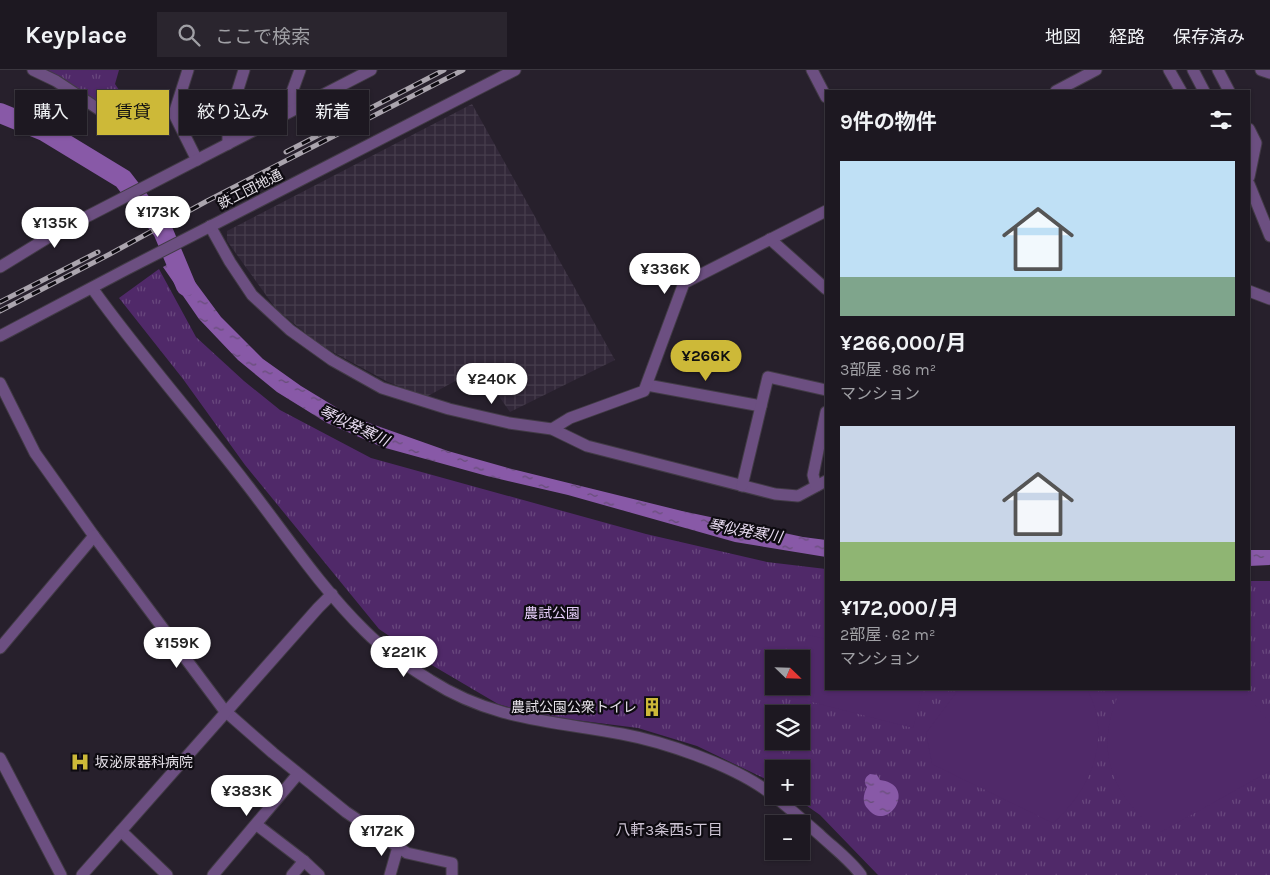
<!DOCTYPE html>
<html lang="ja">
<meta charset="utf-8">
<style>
:root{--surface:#1d1821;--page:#2a252e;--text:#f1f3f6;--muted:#a0a0a5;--line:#3b373f;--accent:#cdb938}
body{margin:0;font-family:Karla,"Noto Sans JP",sans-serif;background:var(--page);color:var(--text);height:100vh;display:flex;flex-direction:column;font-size:19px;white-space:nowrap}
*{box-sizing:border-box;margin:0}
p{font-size:16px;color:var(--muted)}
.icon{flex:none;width:28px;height:28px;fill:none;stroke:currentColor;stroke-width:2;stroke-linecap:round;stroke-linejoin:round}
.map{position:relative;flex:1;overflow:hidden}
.drawer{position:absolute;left:825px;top:20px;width:425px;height:600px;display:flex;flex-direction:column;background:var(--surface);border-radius:0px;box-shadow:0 1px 4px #0004,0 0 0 1px var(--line)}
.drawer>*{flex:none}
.banner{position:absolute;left:15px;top:20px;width:475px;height:45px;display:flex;gap:10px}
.needle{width:32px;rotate:113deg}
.tools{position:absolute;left:765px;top:580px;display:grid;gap:10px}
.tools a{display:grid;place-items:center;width:45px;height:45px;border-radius:0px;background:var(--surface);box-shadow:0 1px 4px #0004,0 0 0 1px var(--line);font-size:25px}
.price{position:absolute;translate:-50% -42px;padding:0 11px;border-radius:18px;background:#fff;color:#222;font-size:16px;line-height:32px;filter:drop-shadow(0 1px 2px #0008)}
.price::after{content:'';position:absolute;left:50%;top:30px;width:15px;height:11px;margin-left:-8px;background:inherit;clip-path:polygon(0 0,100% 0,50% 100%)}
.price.active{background:var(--accent);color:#111}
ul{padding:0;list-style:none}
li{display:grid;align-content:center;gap:10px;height:265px;padding:0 15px}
li span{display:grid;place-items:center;height:155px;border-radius:0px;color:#555}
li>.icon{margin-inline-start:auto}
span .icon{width:90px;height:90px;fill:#fffc;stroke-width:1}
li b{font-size:21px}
h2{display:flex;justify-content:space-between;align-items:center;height:60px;padding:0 15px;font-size:21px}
.tag{padding:0 18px;border-radius:0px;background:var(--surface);box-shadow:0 1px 4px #0004,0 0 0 1px var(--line);font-size:18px;line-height:45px}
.tag.active{background:var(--accent);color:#111}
header{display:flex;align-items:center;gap:30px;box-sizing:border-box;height:70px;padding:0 25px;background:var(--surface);border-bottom:1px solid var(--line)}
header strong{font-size:24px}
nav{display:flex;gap:28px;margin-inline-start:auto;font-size:18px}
.search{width:350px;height:45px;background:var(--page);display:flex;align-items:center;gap:12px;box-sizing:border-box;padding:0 18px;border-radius:0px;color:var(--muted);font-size:19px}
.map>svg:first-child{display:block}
</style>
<header>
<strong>Keyplace</strong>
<div class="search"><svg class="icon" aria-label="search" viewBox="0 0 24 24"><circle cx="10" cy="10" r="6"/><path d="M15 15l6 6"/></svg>ここで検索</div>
<nav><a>地図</a><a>経路</a><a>保存済み</a></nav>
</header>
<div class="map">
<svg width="1270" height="805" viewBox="0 0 1270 805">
<defs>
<pattern id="industrial-grid" width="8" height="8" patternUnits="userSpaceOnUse" patternTransform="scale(1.25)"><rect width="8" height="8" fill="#322839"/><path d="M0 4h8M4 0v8" fill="none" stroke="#463d4c"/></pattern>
<pattern id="grass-tufts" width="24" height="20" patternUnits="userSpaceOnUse" patternTransform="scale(1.25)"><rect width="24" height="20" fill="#502969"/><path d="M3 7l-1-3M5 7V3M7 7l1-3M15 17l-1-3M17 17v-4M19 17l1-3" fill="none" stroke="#69487e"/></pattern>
<pattern id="water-ripples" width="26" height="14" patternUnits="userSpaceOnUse" patternTransform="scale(1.25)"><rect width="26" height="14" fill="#8859a7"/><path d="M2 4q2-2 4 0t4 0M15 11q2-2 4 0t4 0" fill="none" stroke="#664e76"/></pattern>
</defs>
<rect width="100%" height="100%" fill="#27202c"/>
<path fill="url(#industrial-grid)" d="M 472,34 L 615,290 L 510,342 L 479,298 L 426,327 L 388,312 L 320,275 L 276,239 L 227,171 L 227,161 Z"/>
<g fill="url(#grass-tufts)" fill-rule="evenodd">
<path d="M 49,0 L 119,0 L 115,14 L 123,26 L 100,38 L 47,2 Z"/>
<path d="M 159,199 L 196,267 L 244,311 L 280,340 L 371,388 L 646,464 L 767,492 L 826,499 L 826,619 L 1249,619 L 1249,511 L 1270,511 L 1270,805 L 878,805 L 820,745 L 793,726 L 801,726 L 801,699 L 774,699 L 774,713 L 697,676 L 638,658 L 536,645 L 498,634 L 430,594 L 379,559 L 245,395 L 183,309 L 119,228 ZM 774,589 L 801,589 L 801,616 L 774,616 ZM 774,644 L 801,644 L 801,671 L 774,671 Z"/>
</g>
<g fill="#502969">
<path d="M 808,565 L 826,569 L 826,619 L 923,619 L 913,658 L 792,627 L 794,616 L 801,616 L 801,590 Z"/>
<path d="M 959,619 L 1087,619 C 1113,667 1091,720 1053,753 L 932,694 L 926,663 Z"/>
<path d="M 1121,619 L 1242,619 L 1270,653 L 1270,701 L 1159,763 C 1110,723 1093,678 1121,619 Z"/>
</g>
<g fill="url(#water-ripples)">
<path d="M 178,189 L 221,247 L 263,289 L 301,316 L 352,347 L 448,381 L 512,399 L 682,441 L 803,467 L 826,470 L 826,487 L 735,472 L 568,425 L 487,406 L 382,377 L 327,353 L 277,322 L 238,290 L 199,249 L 163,197 Z"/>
<path d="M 1249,480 L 1270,480 L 1270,495 L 1249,496 Z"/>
<path d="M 870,704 L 877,705 L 880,710 C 919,715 888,764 868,739 C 862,733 863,725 867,717 C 863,712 865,707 870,704 Z"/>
</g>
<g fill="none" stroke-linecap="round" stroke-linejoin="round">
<path stroke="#8859a7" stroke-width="20" d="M 0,43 L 44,61 L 123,109 L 163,161 L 186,216"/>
<g stroke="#423b46" stroke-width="13">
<g id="minor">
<path d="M 33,0 L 56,11 L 112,48"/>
<path d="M 188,0 L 174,44 L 197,90"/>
<path d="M 812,0 L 826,27"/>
<path d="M 1169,0 L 1181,21"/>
<path d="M 1193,0 L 1204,21"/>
<path d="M 1218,0 L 1229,21"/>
<path d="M 1261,0 L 1270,3"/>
<path d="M 1056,21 L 1096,0"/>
<path d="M 294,39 L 292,22 L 300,0"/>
<path d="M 1249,59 L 1256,73 L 1249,107"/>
<path d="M 228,74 L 228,51 L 244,0"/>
<path d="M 1249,114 L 1270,166"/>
<path d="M 210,156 L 230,192 L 252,225 L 290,260 L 332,290 L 382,318 L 449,339 L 509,353 L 552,359 L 587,376 L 775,424 L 798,426 L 826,411"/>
<path d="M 770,169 L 826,219"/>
<path d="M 0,197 L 57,162 L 371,0"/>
<path d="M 92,218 C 140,285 195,347 245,412 C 284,462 320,517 365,561 C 384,580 407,596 430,610 C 492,650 552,651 622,664 C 665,672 728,694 763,718 C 783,732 803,750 821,766 C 835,779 850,790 861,805"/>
<path d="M 1249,221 L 1270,229"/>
<path d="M 0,266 L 127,199 L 515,0"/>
<path d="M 0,313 L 35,383 L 94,466 L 224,640 L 273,683 L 346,742 L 407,783 L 452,793 L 452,805"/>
<path d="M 647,315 L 761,336"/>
<path d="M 552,359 L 570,348 L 644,321 L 684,213 L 826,141"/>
<path d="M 742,416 L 768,307 L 826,320"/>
<path d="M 816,416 L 813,405 L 826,342"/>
<path d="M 0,578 L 94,466"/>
<path d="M 0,688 L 61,805"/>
<path d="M 257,755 L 304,791 L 319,805"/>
<path d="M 121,761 L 167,805"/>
<path d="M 82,805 L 318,538 L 332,524"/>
<path d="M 213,805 L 298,704"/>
<path d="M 292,805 L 304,791"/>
<path d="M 390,805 L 398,777"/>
</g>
</g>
<use href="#minor" stroke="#6c4f81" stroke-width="11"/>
<g stroke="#aba5ae" stroke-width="5">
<g id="rail">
<path d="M 286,82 L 444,0"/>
<path d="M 0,232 L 98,182"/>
<path d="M 0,241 L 110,184 L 207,131 L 463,0"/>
</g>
</g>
<use href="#rail" stroke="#0e0b11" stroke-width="3" stroke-dasharray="9" stroke-linecap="butt"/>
</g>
<defs>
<g id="building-bare" transform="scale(1.5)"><path d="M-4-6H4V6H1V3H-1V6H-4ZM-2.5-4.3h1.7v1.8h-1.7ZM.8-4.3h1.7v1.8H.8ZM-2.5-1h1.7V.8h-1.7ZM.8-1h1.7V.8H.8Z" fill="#cdb938" stroke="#0e0b11" stroke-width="2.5" paint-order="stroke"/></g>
<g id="hospital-bare" transform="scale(1.5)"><path d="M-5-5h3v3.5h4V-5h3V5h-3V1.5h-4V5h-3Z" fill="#cdb938" stroke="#0e0b11" stroke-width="2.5" paint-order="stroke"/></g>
</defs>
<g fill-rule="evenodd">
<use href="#building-bare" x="652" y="637"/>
<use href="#hospital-bare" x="80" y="692"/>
</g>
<g text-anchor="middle" stroke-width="4.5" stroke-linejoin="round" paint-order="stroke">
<g font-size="14" fill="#e5e0e8" stroke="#0e0b11">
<text transform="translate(250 119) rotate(-27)" y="5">鉄工団地通</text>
</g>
<g font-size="14" fill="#e5cdf8" stroke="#0e0b11">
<text x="552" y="548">農試公園</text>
</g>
<g font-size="14" fill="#e5e0e8" stroke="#0e0b11" text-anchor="end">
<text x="637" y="642">農試公園公衆トイレ</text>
<text x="95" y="697" text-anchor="start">坂泌尿器科病院</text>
</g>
<g font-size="15" font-style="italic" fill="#e8dcf1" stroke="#0e0b11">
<text transform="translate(354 356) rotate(25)" y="5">琴似発寒川</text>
<text transform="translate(745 461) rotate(10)" y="5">琴似発寒川</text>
</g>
<g font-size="15" fill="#cec5d5" stroke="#0e0b11">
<text x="669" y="765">八軒3条西5丁目</text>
</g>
</g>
</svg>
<div class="tools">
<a><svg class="needle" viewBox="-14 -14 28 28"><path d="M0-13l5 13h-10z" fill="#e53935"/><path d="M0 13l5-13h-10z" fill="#a0a0a5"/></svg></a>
<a><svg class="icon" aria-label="layers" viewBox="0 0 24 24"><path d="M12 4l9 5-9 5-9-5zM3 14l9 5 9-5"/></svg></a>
<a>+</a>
<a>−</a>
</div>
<b class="price" style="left:158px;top:168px">¥173K</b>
<b class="price" style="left:55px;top:179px">¥135K</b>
<b class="price" style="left:665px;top:225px">¥336K</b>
<b class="price active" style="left:706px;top:312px">¥266K</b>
<b class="price" style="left:492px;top:335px">¥240K</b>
<b class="price" style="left:177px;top:599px">¥159K</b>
<b class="price" style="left:404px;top:608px">¥221K</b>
<b class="price" style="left:247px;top:747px">¥383K</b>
<b class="price" style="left:382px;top:787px">¥172K</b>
<div class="banner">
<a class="tag">購入</a>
<a class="tag active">賃貸</a>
<a class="tag">絞り込み</a>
<a class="tag">新着</a>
</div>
<section class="drawer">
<h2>9件の物件<svg class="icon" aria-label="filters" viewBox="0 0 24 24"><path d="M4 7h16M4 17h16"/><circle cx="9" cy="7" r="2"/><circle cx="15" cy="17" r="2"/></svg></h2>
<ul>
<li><span style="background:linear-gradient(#bfe0f5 75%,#7fa58c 0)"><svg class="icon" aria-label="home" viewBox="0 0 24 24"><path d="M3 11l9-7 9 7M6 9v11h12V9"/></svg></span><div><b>¥266,000/月</b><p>3部屋 · 86 m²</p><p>マンション</p></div></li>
<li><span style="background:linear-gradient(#c9d6e8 75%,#8fb573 0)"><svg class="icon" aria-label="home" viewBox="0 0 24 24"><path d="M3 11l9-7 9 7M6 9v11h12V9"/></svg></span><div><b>¥172,000/月</b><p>2部屋 · 62 m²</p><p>マンション</p></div></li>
</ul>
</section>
</div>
